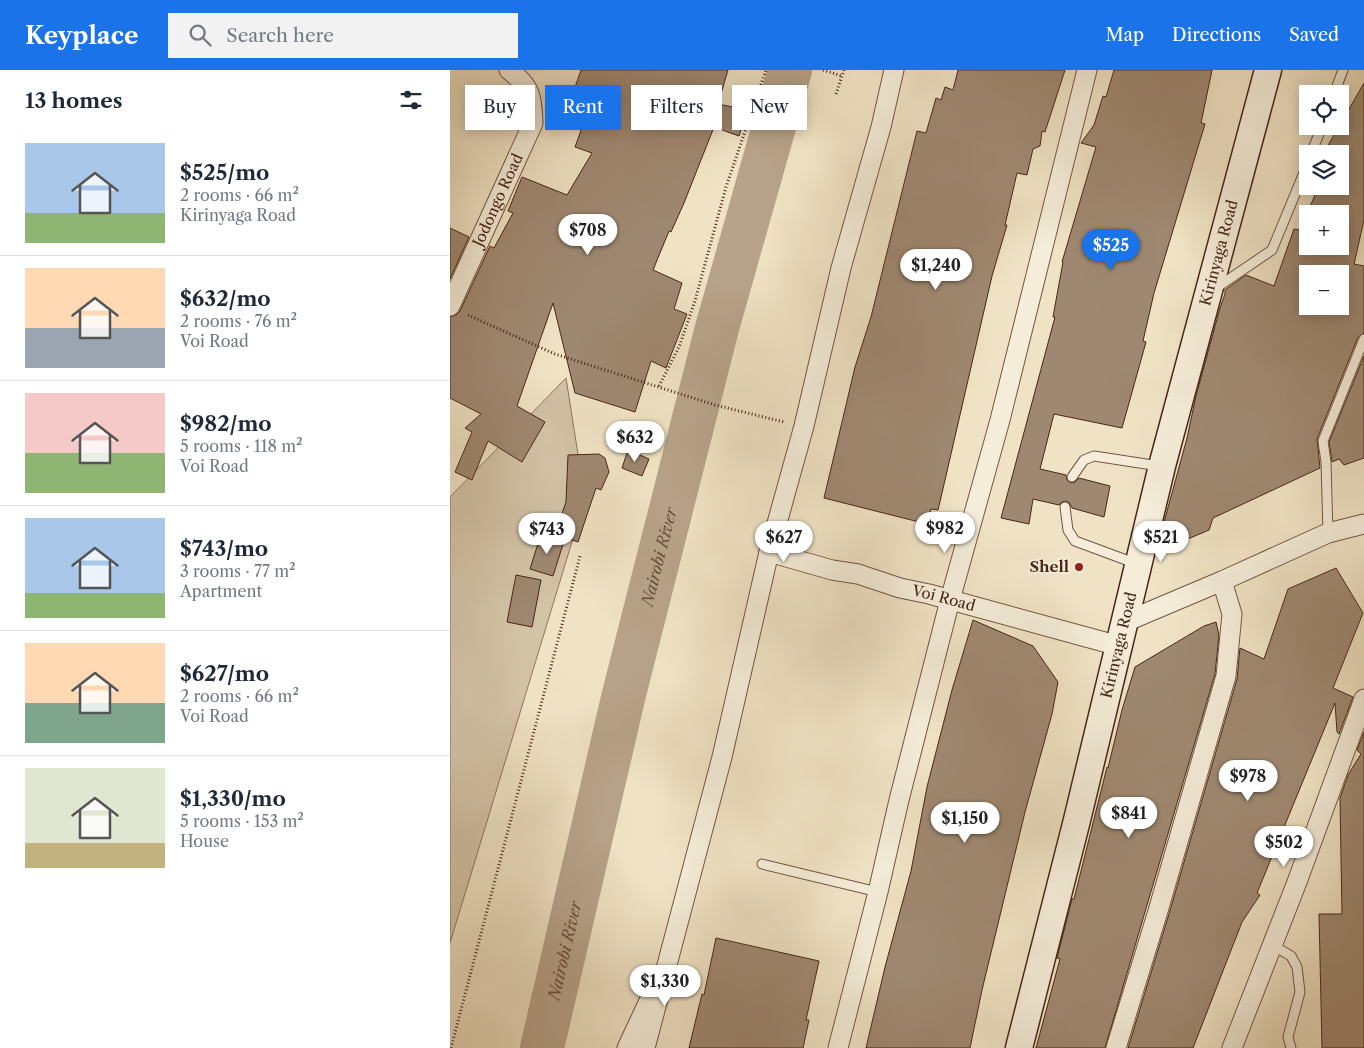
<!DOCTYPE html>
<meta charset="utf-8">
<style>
:root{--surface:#fff;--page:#f2f2f3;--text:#1f2937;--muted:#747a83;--line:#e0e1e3;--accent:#1a73e8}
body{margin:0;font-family:"Libre Caslon Text",serif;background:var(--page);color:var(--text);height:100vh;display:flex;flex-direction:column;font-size:19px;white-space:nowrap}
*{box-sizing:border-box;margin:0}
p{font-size:16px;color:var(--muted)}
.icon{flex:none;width:28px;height:28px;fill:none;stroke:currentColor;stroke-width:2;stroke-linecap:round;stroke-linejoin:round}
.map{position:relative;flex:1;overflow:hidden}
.sheet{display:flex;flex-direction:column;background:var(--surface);width:450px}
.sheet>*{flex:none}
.top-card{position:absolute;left:15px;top:15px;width:475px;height:45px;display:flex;gap:10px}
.controls{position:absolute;left:849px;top:15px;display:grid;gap:10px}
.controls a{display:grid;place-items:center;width:50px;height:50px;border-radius:0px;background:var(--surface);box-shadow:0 2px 12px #0003;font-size:25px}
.price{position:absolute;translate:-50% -42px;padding:0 11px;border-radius:18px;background:#fff;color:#222;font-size:16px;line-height:32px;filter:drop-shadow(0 1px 2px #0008)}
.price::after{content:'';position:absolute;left:50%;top:30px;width:15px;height:11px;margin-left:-8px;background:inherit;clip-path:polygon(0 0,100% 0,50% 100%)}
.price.current{background:var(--accent);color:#fff}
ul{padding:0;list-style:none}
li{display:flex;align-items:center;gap:15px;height:125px;padding:0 25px}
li+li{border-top:1px solid var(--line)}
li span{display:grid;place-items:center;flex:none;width:140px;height:100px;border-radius:0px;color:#555}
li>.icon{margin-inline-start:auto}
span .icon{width:60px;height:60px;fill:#fffc;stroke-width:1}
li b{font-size:21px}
h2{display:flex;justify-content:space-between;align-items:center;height:60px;padding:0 25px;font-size:21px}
.tag{padding:0 18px;border-radius:0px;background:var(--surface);box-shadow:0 2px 12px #0003;font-size:18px;line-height:45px}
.tag.current{background:var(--accent);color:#fff}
header{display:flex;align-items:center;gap:30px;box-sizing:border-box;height:70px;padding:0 25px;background:var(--accent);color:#fff}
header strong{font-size:24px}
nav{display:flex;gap:28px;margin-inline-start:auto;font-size:18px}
.search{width:350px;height:45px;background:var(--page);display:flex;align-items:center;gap:12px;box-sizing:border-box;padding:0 18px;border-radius:0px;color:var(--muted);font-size:19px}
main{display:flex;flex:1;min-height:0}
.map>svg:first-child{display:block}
</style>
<header>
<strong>Keyplace</strong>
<div class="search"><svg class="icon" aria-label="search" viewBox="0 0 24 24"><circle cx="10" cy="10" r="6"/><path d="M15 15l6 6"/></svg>Search here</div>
<nav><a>Map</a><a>Directions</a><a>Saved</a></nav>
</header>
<main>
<section class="sheet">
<h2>13 homes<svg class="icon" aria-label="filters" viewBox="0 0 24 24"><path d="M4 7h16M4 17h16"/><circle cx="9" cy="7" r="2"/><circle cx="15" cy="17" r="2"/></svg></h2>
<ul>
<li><span style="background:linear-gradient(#a9c7e8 70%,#8fb573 0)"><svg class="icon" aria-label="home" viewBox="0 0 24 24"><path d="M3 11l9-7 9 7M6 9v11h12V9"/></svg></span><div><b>$525/mo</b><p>2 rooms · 66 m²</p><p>Kirinyaga Road</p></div></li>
<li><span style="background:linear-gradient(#ffd9b3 60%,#9aa5b1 0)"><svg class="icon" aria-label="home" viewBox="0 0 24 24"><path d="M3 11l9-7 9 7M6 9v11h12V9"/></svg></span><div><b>$632/mo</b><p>2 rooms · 76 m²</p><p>Voi Road</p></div></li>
<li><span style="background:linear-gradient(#f6c9c9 60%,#8fb573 0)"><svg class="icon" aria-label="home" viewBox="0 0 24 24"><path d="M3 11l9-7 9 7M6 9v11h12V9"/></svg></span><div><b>$982/mo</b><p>5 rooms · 118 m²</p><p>Voi Road</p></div></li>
<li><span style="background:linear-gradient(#a9c7e8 75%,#8fb573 0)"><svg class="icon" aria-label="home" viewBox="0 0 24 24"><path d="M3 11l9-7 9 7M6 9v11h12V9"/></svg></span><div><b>$743/mo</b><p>3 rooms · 77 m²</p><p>Apartment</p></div></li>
<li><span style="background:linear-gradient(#ffd9b3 60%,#7fa58c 0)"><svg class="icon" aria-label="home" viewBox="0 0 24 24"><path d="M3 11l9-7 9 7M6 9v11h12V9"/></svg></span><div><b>$627/mo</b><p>2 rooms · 66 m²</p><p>Voi Road</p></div></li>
<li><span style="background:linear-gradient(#dfe7d0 75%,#c2b280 0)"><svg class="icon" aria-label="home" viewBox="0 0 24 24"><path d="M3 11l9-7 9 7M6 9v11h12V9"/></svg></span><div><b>$1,330/mo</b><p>5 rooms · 153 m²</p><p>House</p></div></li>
</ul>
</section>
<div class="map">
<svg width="914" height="978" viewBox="0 0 914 978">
<rect width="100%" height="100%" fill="#f0e3c5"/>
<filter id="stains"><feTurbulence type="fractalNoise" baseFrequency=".004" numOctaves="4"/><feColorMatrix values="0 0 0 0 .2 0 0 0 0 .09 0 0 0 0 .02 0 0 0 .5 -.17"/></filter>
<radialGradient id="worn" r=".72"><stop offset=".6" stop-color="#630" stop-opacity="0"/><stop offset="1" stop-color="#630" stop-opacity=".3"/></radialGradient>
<path fill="#d3c3a7" stroke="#8e745f" d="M 116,308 L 135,429 L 0,873 L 0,427 Z"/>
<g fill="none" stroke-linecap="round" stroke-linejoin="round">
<path stroke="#b7a38a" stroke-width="44" id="s1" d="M 92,978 L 173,628 L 267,258 L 340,0"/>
</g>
<g fill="#9f8871" stroke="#482617" fill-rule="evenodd">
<path d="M 131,0 L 278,0 L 268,34 L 297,40 L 289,66 L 264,57 L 234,133 L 221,162 L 219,161 L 203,200 L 232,213 L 224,239 L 237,244 L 216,298 L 201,291 L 185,342 L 125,323 L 103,233 L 67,336 L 95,352 L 72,392 L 38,371 L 22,410 L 5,402 L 22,362 L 15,358 L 31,344 L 0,328 L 0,247 L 6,245 L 10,241 L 40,176 L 44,178 L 63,143 L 58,141 L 72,107 L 117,125 L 142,83 L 125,77 L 134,52 L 115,46 Z"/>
<path d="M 508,0 L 615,0 L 595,62 L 592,61 L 590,76 L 583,79 L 577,105 L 567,103 L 555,155 L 557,155 L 542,206 L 492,423 L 488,440 L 481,439 L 477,454 L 374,428 L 405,297 L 421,247 L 467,61 L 476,63 L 486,28 L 491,30 L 495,17 L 503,20 Z"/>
<path d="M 664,0 L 762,0 L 751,53 L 755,54 L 704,223 L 693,271 L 696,272 L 672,358 L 604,344 L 590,399 L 616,405 L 617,410 L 621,413 L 625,412 L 629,408 L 660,416 L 654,447 L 622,438 L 620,434 L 617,431 L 612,432 L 609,435 L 583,429 L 579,454 L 551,448 L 605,247 L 603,247 L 613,192 L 612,192 L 646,77 L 631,73 L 644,55 L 653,26 L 656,27 Z"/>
<path d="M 914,13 L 914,150 L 904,194 L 914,196 L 914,263 L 908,267 L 867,369 L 870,398 L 763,448 L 759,460 L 733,471 L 713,456 L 737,368 L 746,326 L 770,238 L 775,224 L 775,220 L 796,205 L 824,216 L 844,159 L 850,160 L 865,125 L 857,122 L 859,116 L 890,116 L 890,84 L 873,84 ZM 858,144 L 890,144 L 890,176 L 858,176 ZM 858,204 L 890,204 L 890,236 L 858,236 Z"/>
<path d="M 0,158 L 19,167 L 0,209 Z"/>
<path d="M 914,286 L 914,388 L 894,395 L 889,389 L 882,392 L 879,372 Z"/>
<path d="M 178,380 L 199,389 L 192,406 L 172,398 Z"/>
<path d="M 149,384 L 155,388 L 159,402 L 151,420 L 146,418 L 128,472 L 105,464 L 116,432 L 118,385 Z"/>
<path d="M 91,464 L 114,471 L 103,506 L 80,499 Z"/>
<path d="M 886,498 L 913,543 L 883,618 L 903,627 L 889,664 L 887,662 L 885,633 L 807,823 L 810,825 L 792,852 L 743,978 L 678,978 L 719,844 L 787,609 L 790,578 L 814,589 L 838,519 Z"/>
<path d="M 66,505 L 91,510 L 82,557 L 57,552 Z"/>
<path d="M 523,550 L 583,576 L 608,612 L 602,644 L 575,742 L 532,920 L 520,978 L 416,978 L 435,897 L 461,801 L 477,717 L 502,620 Z"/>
<path d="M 766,552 L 769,565 L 765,604 L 655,978 L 586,978 L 610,889 L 607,888 L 622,829 L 624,829 L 657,697 L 658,698 L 672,640 L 685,597 L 754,556 Z"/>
<path d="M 914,662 L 914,978 L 872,978 L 869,844 L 892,844 L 890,728 L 898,705 L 911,684 L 907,680 Z"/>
<path d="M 266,868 L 369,891 L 356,950 L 359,950 L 353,978 L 239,978 L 252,924 L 254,925 Z"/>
</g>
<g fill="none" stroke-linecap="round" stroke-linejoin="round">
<g stroke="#725542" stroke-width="11">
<g id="lane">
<path d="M 884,24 L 893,0"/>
<path d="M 861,84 L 872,56"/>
<path d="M 766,218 L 822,180 L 858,93"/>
<path d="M 622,407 L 634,390 L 644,386 L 709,396"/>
<path d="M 615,437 L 618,460 L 625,471 L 687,494"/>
<path d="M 878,463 L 876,392 L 873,371 L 914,269"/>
<path d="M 312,794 L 428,822"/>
<path d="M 822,875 L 841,886 L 847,897 L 850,922 L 838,967 L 841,978"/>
</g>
</g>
<g stroke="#725542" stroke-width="21">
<g id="street">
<path id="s2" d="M 0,236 L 83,53 C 82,26 81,17 59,0"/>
<path id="s3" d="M 319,482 L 382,500 L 408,504 L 450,518 L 479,524 L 669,576"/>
<path d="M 675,552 L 772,511 L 878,463 L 914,454"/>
<path d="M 177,978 L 199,931"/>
<path d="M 195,978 L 272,687 L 319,482 L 354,356 L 391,198 L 431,57 L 444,0"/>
<path d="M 388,978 L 428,822 L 449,730 L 500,530 L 550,350 L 637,0"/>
<path d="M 666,978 L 708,841 L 776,606 L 782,544 L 772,511"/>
<path d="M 782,978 L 847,812 L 914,629"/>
</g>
</g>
<g stroke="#482617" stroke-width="29">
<g id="secondary">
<path id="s4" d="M 569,978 L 627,750 L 712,396 L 818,0"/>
</g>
</g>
<g stroke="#482617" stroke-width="3" stroke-dasharray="1 2.5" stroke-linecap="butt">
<path d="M 373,0 L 392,6"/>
<path d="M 386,24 L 394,0"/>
<path d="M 18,245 L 105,284 L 265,335 L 334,352"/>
<path d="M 209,316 L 229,277 L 245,231 L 276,117 L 316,0"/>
<path d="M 1,978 L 130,486"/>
</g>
<use href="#lane" stroke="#f5edd9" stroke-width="9"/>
<use href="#street" stroke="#f5edd9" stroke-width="19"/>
<use href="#secondary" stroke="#f5edd9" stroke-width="26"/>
</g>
<circle fill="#8f2418" stroke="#f5edd9" stroke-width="2" cx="629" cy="497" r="5"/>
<g text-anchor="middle" stroke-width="4" stroke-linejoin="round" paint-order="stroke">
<g font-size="15" fill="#482617" stroke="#f5edd9">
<text dy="5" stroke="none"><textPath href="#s2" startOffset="116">Jodongo Road</textPath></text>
<text dy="5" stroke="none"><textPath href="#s4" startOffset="820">Kirinyaga Road</textPath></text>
<text dy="5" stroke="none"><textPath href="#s3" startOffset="181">Voi Road</textPath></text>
<text dy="5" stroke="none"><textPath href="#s4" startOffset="415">Kirinyaga Road</textPath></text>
</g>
<g font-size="15" font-weight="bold" fill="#482617" stroke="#f5edd9" text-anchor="end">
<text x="619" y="502">Shell</text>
</g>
<g font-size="16" font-style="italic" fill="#694c3a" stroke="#f5edd9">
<text dy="6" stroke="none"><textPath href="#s1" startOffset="505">Nairobi River</textPath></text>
<text dy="6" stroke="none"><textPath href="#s1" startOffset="100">Nairobi River</textPath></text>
</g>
</g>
<rect width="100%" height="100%" filter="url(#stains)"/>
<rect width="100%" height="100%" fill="url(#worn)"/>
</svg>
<div class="controls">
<a><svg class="icon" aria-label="locate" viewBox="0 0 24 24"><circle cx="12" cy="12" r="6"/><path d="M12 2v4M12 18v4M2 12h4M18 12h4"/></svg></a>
<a><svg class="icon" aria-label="layers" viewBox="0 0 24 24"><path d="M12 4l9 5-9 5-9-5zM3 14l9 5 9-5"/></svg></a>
<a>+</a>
<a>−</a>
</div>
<b class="price" style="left:138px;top:186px">$708</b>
<b class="price current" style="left:661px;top:201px">$525</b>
<b class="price" style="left:486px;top:221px">$1,240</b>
<b class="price" style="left:185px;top:393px">$632</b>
<b class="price" style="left:495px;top:484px">$982</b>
<b class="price" style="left:97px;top:485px">$743</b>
<b class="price" style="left:334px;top:493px">$627</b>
<b class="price" style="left:711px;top:493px">$521</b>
<b class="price" style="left:798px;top:732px">$978</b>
<b class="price" style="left:679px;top:769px">$841</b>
<b class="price" style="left:515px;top:774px">$1,150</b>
<b class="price" style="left:834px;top:798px">$502</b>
<b class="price" style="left:215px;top:937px">$1,330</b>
<div class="top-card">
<a class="tag">Buy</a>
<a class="tag current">Rent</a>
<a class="tag">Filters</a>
<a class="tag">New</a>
</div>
</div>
</main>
